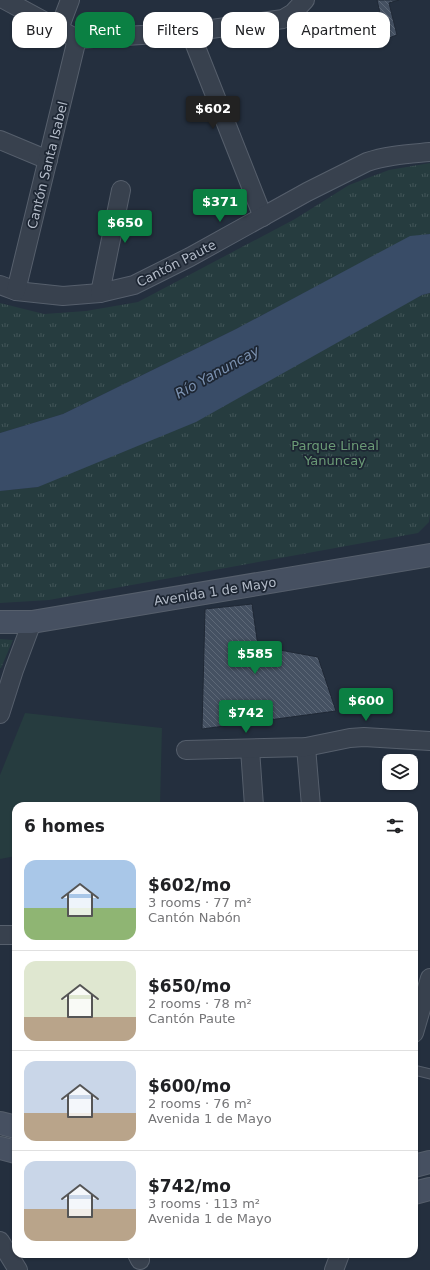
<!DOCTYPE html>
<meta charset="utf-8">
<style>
:root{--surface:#fff;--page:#f6f6f6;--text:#202124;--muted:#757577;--line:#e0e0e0;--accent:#0b8043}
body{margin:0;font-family:"DejaVu Sans",sans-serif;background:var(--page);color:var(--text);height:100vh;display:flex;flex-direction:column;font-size:15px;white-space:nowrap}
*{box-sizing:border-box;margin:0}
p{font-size:13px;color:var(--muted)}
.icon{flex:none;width:22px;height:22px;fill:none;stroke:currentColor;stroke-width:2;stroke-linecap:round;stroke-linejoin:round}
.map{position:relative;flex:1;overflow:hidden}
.details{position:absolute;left:12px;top:802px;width:406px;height:456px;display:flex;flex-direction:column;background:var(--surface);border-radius:12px;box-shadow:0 1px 3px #0004}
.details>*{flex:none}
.top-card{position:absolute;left:12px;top:12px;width:406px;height:36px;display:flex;gap:8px}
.tools{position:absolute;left:382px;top:754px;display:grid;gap:8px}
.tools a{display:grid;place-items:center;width:36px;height:36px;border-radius:8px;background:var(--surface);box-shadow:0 1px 3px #0004;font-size:20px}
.price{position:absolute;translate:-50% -34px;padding:0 9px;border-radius:4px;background:var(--accent);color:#fff;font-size:13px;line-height:26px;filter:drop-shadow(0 1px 2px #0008)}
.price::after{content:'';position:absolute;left:50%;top:24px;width:12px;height:9px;margin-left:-6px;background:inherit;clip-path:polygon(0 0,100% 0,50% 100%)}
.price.on{background:#222;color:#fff}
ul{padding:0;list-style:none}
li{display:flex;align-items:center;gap:12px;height:100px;padding:0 12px}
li+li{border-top:1px solid var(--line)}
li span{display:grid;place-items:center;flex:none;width:112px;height:80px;border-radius:12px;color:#555}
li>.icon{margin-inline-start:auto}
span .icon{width:48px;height:48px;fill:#fffc;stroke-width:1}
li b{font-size:17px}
h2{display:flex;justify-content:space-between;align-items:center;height:48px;padding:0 12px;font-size:17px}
.pill{padding:0 14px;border-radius:12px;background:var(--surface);box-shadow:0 1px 3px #0004;font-size:14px;line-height:36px}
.pill.on{background:var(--accent);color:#fff}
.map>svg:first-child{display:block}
</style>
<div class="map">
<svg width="430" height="1270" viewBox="0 0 430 1270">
<defs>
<pattern id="park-tufts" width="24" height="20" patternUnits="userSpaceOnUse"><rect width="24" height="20" fill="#263c3f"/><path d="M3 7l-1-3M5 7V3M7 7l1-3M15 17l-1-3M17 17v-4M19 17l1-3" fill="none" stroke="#435659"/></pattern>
<pattern id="building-back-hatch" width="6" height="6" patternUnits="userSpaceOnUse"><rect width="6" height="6" fill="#455162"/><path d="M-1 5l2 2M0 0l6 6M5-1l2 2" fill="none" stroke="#5d6877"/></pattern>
</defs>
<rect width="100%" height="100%" fill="#242f3e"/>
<g fill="url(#park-tufts)">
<path d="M 430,163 L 430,234 L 410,237 L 236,329 L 63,414 L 0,433 L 0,303 L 44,314 L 86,311 L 138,302 L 295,219 L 349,185 L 389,170 Z"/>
<path d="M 430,293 L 430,515 L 429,522 L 418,533 L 49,600 L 0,603 L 0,491 L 38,487 L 422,295 Z"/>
<path d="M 0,639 L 13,640 L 1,668 L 0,668 Z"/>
</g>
<path fill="#263c3f" d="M 25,713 L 162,728 L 160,806 L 16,806 L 16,856 L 0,859 L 0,775 Z"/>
<path fill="#394c67" d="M 430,234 L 430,293 L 422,295 L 196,422 L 38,487 L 0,491 L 0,433 L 63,414 L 236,329 L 410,236 Z"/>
<g fill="url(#building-back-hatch)" stroke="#1f2835">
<path d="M 377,0 L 399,0 L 389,3 L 397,35 L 386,39 Z"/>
<path d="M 252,604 L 258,646 L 318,657 L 336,711 L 202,729 L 205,609 Z"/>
</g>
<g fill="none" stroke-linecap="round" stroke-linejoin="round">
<g stroke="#565f6c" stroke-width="11">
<path id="service" d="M 414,1070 L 430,1074"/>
</g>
<g stroke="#565f6c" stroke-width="20">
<g id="minor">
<path d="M 5,0 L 77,39 L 190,32 L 283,19 L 293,13 L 305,0"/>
<path d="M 59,29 L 70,0"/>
<path d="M 190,32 L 263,217"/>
<path d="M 0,140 L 48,160"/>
<path d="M 0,285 L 16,291 L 63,296 L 100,293 L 134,285 L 190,257 L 307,192 L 367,162 C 387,155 409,154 430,152"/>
<path d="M 16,291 L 77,39"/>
<path d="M 100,293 L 121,190"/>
<path d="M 0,714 L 14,670 L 32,622"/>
<path d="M 306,747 L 311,806"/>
<path d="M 250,749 L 254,806"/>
<path d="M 186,750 L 306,747 L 350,738 L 364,737 L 430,741"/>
<path d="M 0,935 L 16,935"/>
<path d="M 414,1033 L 430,978"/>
<path d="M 0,1241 L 18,1270"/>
<path d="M 137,1254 L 140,1260"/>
<path d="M 334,1270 L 340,1254"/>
</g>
</g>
<g stroke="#565f6c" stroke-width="24">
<g id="secondary">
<path d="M 0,622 L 32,622 L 430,555"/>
<path d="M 0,1123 L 16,1127"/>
<path d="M 0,1148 L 16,1152"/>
<path d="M 414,1166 L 430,1162"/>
<path d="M 414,1193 L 430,1189"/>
</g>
</g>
<use href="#service" stroke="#38414e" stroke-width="9"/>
<use href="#minor" stroke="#38414e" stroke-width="18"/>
<use href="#secondary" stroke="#465061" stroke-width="22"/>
</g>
<g text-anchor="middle" stroke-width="3.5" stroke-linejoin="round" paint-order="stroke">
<g font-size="13" fill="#b4bcc9" stroke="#1d2633">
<text transform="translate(47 165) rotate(-76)" y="5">Cantón Santa Isabel</text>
<text transform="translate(176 263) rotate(-27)" y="5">Cantón Paute</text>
<text transform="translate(215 591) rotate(-9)" y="5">Avenida 1 de Mayo</text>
</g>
<g font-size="13" fill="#6b9a76" stroke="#1d2633">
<text x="335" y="450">Parque Lineal<tspan x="335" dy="15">Yanuncay</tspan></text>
</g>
<g font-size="14" font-style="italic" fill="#7c92b1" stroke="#1d2633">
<text transform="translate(217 372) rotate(-29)" y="5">Río Yanuncay</text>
</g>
</g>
</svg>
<div class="tools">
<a><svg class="icon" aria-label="layers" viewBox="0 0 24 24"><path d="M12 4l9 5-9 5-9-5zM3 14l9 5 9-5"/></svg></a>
</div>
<b class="price on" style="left:213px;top:130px">$602</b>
<b class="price" style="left:220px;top:223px">$371</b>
<b class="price" style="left:125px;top:244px">$650</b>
<b class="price" style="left:255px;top:675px">$585</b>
<b class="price" style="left:366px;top:722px">$600</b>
<b class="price" style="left:246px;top:734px">$742</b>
<div class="top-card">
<a class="pill">Buy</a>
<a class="pill on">Rent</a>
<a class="pill">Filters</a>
<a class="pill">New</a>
<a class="pill">Apartment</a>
</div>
<section class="details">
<h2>6 homes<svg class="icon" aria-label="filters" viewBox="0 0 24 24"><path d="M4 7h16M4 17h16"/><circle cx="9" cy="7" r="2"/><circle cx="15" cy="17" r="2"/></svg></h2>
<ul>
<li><span style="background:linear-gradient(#a9c7e8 60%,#8fb573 0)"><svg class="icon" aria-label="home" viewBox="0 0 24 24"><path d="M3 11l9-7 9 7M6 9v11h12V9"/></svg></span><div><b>$602/mo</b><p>3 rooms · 77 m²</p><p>Cantón Nabón</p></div></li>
<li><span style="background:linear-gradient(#dfe7d0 70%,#b9a48a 0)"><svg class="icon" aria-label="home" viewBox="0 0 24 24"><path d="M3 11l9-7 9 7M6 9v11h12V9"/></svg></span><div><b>$650/mo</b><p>2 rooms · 78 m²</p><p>Cantón Paute</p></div></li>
<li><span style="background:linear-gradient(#c9d6e8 65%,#b9a48a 0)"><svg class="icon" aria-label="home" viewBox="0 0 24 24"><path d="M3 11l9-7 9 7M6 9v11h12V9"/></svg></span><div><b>$600/mo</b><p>2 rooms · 76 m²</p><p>Avenida 1 de Mayo</p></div></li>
<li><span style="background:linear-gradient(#c9d6e8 60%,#b9a48a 0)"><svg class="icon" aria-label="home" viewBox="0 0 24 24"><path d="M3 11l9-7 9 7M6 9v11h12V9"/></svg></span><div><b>$742/mo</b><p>3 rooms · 113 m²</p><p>Avenida 1 de Mayo</p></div></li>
</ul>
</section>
</div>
